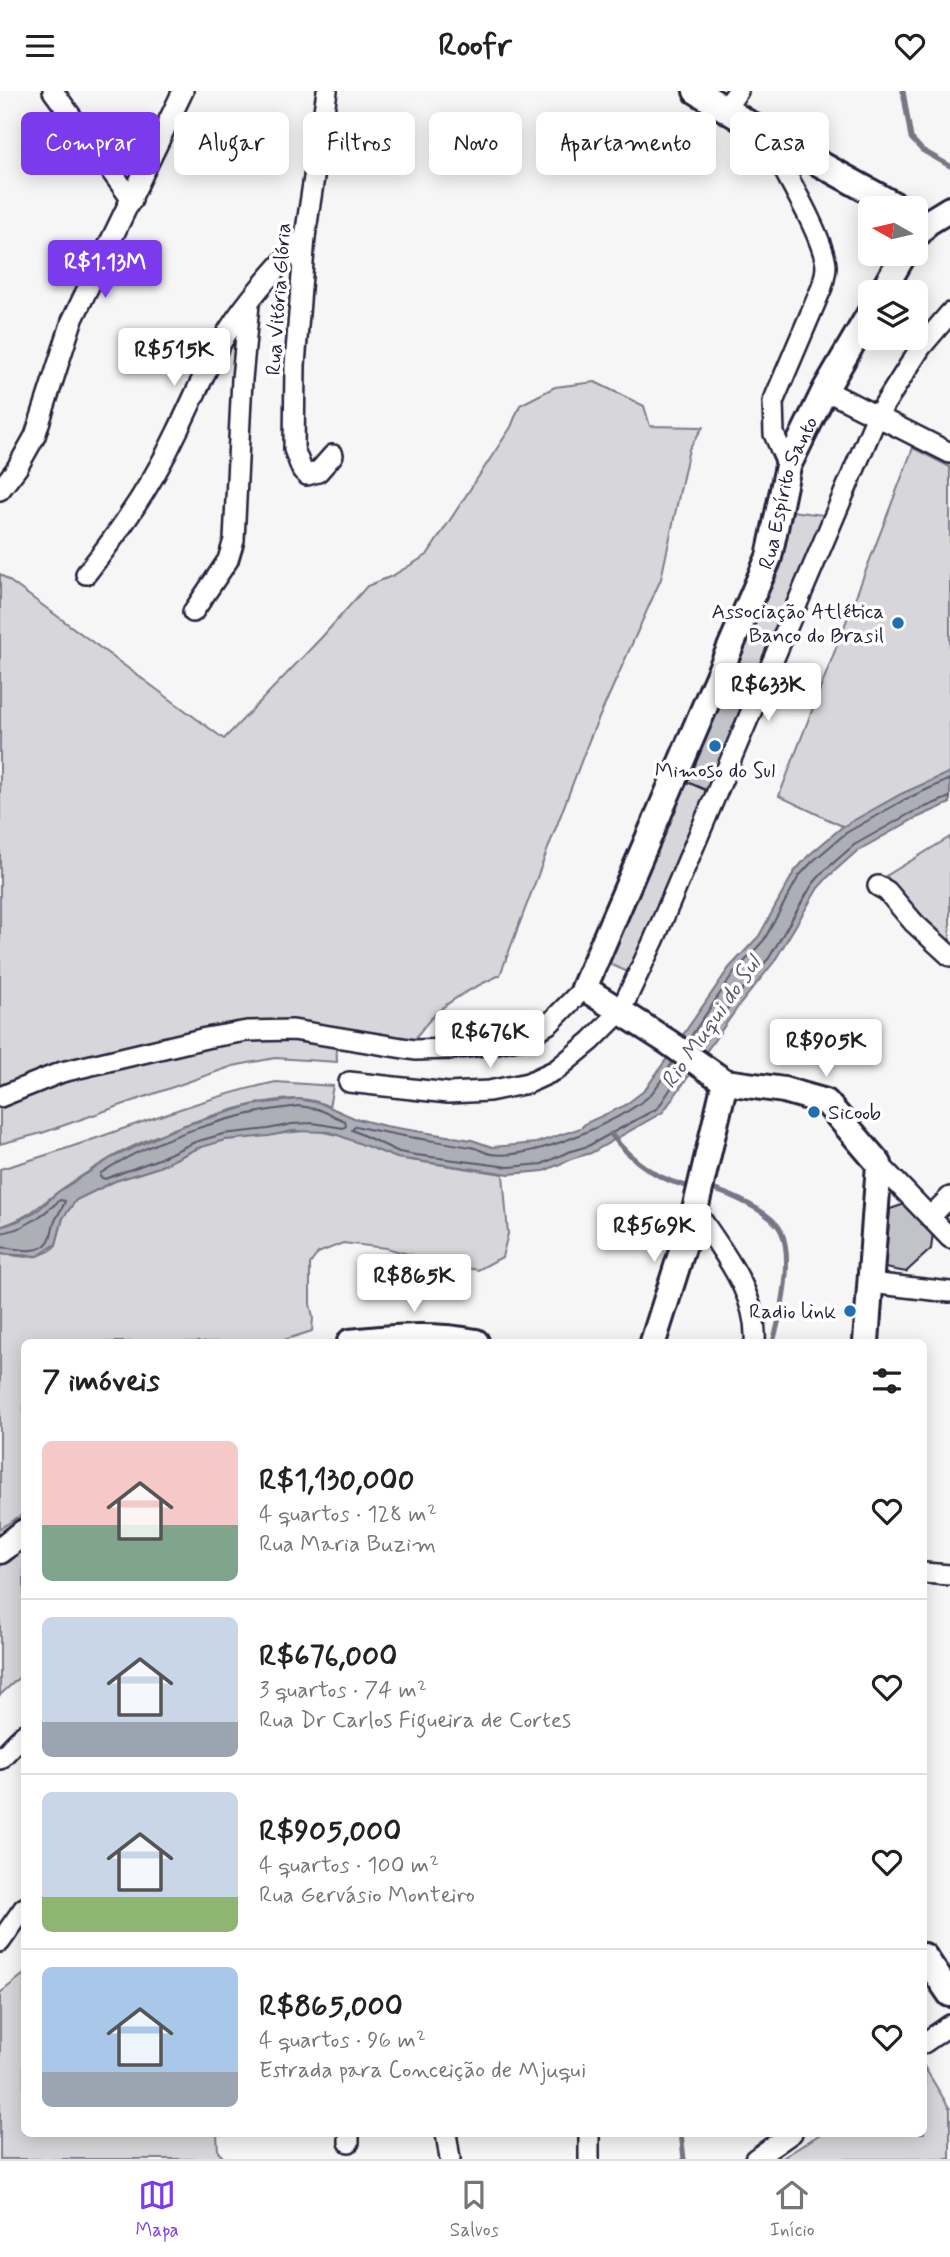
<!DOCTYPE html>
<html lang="pt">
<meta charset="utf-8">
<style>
:root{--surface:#fff;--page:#f6f6f6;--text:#222;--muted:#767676;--line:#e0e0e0;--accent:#7c3aed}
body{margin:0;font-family:Mynerve,sans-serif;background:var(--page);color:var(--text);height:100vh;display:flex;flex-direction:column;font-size:26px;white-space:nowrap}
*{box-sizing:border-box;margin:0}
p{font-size:23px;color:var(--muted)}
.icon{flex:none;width:38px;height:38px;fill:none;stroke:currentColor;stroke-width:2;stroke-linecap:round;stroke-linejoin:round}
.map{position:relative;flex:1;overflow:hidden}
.panel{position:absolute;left:21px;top:1248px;width:906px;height:798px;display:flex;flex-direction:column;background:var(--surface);border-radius:10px;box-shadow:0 4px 18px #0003}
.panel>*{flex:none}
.banner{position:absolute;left:21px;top:21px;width:908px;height:63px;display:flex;gap:14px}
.needle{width:46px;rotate:278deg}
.buttons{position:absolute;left:858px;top:105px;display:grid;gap:14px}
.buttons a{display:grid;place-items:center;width:70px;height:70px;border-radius:10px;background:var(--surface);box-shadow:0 4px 18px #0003;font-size:35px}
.price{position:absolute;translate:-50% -60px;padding:0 16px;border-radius:7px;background:#fff;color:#222;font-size:23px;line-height:46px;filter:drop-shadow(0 2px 4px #0008)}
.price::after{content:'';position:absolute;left:50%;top:42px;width:21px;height:16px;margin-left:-10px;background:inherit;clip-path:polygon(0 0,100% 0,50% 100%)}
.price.current{background:var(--accent);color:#fff}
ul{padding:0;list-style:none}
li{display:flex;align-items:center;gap:21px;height:175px;padding:0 21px}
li+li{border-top:2px solid var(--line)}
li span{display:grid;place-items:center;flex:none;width:196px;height:140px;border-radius:10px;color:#555}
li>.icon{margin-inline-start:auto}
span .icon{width:84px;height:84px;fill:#fffc;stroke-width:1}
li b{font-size:30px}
h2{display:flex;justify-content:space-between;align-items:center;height:84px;padding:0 21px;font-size:30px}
.pill{padding:0 24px;border-radius:10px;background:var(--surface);box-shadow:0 4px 18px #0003;font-size:24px;line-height:63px}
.pill.current{background:var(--accent);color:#fff}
header{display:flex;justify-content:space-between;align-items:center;height:91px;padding:0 21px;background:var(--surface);font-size:32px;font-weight:700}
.dock{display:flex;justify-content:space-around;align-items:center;height:98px;border-top:2px solid var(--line);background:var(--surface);font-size:19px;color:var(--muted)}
.dock a{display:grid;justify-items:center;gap:4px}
.dock .current{color:var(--accent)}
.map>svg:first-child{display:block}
</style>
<header><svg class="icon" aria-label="menu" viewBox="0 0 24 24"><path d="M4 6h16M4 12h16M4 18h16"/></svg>Roofr<svg class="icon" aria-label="heart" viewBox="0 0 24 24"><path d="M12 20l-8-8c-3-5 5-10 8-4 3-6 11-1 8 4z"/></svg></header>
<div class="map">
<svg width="950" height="2068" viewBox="0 0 950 2068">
<rect width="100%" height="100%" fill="#f6f6f7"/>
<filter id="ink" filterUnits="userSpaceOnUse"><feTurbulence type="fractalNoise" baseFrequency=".0143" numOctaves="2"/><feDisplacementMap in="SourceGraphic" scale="14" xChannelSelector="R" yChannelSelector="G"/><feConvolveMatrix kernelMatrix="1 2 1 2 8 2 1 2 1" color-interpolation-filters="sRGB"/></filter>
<g filter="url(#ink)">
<g fill="#d7d7db" stroke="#7c7c8b" stroke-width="2">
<path d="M 595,291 L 644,315 L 650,335 L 703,336 L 689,358 L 661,488 L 590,647 L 500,884 C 459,903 430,918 408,960 L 336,945 L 337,971 L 275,967 L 233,975 L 42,1042 L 0,1053 L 0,483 L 224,648 L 322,546 L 367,495 L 392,485 L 427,464 L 511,336 L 520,314 L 555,296 Z"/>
<path d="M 913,357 L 950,376 L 950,687 L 861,744 L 779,705 Z"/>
<path d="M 791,420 L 832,425 L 746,620 L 721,609 L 781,476 Z"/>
<path d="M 685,690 L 710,701 L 630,882 L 605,871 Z"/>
<path d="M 950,746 L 950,852 C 926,831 907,807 886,785 Z"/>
<path d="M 276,991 L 333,995 L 329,1016 C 320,1011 309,1008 298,1008 C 249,1007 152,1043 109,1068 C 92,1078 75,1089 59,1100 C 37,1117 27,1127 0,1136 L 0,1078 C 93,1053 182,1011 276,991 Z"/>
<path d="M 312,1039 L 344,1045 L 397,1067 L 503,1083 L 508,1143 L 502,1166 L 478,1179 L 445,1173 L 386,1157 L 343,1152 L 318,1162 L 310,1173 L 310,1213 L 313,1226 L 312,1240 L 278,1251 L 24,1251 L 24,1422 L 0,1438 L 0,1163 L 26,1166 L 38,1165 L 50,1160 L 56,1154 L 63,1127 L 76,1109 L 115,1090 L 159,1076 L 198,1057 L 225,1049 Z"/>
<path d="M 24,1449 L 24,1582 L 0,1604 L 0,1469 Z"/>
<path d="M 24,1883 L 24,2042 L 217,2042 L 218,2061 L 225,2068 L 0,2068 L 0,1902 Z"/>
<path d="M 925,1977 L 950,2018 L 950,2068 L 781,2068 L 822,2042 L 924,2042 Z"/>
</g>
<path fill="#aeaeb7" stroke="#767685" stroke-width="2" d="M 950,681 L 950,712 L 914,728 L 857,760 L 828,786 L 818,797 L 774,871 L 738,916 L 663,1021 L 591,1062 L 571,1068 L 544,1080 L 509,1083 L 397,1067 L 330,1041 L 292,1040 L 269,1045 L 225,1049 L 198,1057 L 159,1076 L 115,1090 L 76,1109 L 63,1127 L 56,1153 L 38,1165 L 0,1163 L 0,1136 L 18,1130 L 38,1119 L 58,1101 L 111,1067 L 179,1036 L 252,1014 L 298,1008 L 320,1012 L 354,1027 L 385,1035 L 472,1049 L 492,1056 L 536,1052 L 581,1037 L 586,1032 L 624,1015 L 645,999 L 729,877 L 759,845 L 794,781 L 808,765 L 842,736 L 901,703 Z"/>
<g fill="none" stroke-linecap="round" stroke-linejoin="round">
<g stroke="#5a5a6d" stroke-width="2">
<path d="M 689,948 L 734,882 L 764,849 L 799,785 L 813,770 L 846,742 L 904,709 L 950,688"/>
<path d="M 700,956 L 732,911 L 769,867 L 812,794 L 823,781 L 854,754 L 911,722 L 950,706"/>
<path d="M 673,971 C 665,982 658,997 648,1006 C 617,1032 532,1069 491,1063 C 484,1062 478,1057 471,1056 C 432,1049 394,1045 356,1035 L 352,1039 L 399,1061 L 416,1064 L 509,1076 L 542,1073 L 568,1061 L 588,1055 L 658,1017 L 683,979"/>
<path d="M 299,1015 L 318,1018 L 345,1030 L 346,1035 L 343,1037 L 313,1032 L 292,1033 L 268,1038 L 223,1043 L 195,1051 L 156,1069 L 105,1088 L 100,1086 L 101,1082 C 156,1046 234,1022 299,1015 Z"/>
<path d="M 0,1142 C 24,1139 43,1124 60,1109 L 65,1110 C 63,1117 58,1123 55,1130 C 52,1136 52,1146 48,1151 C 38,1165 14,1157 0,1156"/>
</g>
<g stroke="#767685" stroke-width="5">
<path d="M 903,0 L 911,47 L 922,59 L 950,75"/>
<path d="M 611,1043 C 630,1069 662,1093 695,1096"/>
<path d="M 708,1097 C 728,1102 772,1121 781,1140 C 794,1167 781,1224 773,1251"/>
<path d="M 681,2042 L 684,2068"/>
</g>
</g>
<g fill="#c2c2c9" stroke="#22223b" stroke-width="2">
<path d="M 721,609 L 746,620 L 710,701 L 685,690 Z"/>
<path d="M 905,1113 L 933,1142 L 931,1158 L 906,1181 L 885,1177 L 890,1118 Z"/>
</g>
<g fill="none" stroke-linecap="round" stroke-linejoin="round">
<g stroke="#22223b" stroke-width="24">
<g id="minor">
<path d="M 53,0 L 132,109"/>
<path d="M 327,0 L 305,146 L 295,274 L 294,358 L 302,379 L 307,384 L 318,381 L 333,364"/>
<path d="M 725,18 L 738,0"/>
<path d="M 764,42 C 779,72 824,145 826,175 C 826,182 824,189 822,196 L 773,311 L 774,343 L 788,375"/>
<path d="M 825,299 L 950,362"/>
<path d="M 0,399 L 17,377 L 35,345 L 72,230 L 183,0"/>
<path d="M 86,483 C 121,439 152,394 176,343 C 194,307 208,271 230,237 C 251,204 279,175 305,146"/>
<path d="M 193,521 L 228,469 L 234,449 L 242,288 L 249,213"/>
<path d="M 878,795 L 887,800 L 914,832 L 950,865"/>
<path d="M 349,991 L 448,1002 L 489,1000 L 528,992 L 556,979 L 591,950 L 620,921 L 654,849 L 877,325 L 921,256 L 950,222"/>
<path d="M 0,1006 L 62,981 L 206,947 L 247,940 L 293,939 L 415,959 L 451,958 L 497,952 L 527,946 L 550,932 L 584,897"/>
<path d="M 879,1073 L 950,1147"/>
<path d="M 695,1119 C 721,1159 758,1202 755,1251"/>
<path d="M 930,1126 L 950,1106"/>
<path d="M 870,1192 L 950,1201"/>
<path d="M 924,1482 L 950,1484"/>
<path d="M 0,1668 L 24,1643"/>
<path d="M 0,1851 L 24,1817"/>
<path d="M 924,1952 L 950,1934"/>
<path d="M 446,2042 L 450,2068"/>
<path d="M 589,2042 L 589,2068"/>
<path d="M 349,2051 L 349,2042"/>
<path d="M 755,2068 L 792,2042"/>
</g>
</g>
<g stroke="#22223b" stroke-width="30">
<g id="major">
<path d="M 696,0 L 764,42 L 900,117"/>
<path d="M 915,147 L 927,132 L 950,118"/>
<path d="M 882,201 L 904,163"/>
<path d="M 350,1251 C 391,1246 434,1243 476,1251"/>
<path d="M 653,1251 L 695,1119 L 725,991"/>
<path id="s1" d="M 866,1251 L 879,1073 L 826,1011 L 784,999 L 725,991 L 668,951 L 584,897 L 769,466 L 788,375 L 825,299 L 870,222"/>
<path d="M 0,1460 L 24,1441"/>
<path d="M 924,1865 L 950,1903"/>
</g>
</g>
<use href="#minor" stroke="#fff" stroke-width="19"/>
<use href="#major" stroke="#fff" stroke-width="24"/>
</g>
</g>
<g fill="#1f6fb2" stroke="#fff" stroke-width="2.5">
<circle cx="898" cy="532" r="7"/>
<circle cx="715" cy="655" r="7"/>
<circle cx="814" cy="1021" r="7"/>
<circle cx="850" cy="1220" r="7"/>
</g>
<g text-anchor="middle" stroke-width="7" stroke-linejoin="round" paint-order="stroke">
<g font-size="21" fill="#22223b" stroke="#fff">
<text transform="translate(278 208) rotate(-86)" y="7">Rua Vitória Glória</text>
<text dy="7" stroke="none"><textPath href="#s1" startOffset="1069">Rua Espírito Santo</textPath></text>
</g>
<g font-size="21" fill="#22223b" stroke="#fff" text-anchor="end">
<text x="884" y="527">Associação Atlética<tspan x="884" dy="24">Banco do Brasil</tspan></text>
<text x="715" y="686" text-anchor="middle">Mimoso do Sul</text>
<text x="828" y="1028" text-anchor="start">Sicoob</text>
<text x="836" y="1227">Radio link</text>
</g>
<g font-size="23" font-style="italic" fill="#5a5a6d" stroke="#fff">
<text transform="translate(710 931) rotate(-55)" y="8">Rio Muqui do Sul</text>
</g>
</g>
</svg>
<div class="buttons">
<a><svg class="needle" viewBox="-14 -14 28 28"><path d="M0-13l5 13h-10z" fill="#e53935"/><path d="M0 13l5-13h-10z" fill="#767676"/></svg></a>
<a><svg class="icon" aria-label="layers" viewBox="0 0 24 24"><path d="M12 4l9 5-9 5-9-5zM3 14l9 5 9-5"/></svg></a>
</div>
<b class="price current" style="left:105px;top:209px">R$1.13M</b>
<b class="price" style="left:174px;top:297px">R$515K</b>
<b class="price" style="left:768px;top:632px">R$633K</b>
<b class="price" style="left:490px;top:979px">R$676K</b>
<b class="price" style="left:826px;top:988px">R$905K</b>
<b class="price" style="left:654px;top:1173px">R$569K</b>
<b class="price" style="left:414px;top:1223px">R$865K</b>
<div class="banner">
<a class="pill current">Comprar</a>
<a class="pill">Alugar</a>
<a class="pill">Filtros</a>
<a class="pill">Novo</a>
<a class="pill">Apartamento</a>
<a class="pill">Casa</a>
</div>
<section class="panel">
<h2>7 imóveis<svg class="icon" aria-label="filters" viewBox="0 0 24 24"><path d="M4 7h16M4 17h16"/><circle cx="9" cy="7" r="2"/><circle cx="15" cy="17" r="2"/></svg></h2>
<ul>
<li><span style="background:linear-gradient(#f6c9c9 60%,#7fa58c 0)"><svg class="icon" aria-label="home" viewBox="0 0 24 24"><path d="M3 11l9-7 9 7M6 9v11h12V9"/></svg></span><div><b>R$1,130,000</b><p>4 quartos · 128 m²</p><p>Rua Maria Buzim</p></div><svg class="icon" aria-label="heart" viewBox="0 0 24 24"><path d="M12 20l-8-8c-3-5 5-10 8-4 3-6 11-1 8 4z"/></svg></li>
<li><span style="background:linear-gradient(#c9d6e8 75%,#9aa5b1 0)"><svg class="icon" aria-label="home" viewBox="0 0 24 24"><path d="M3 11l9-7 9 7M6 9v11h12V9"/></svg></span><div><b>R$676,000</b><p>3 quartos · 74 m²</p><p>Rua Dr Carlos Figueira de Cortes</p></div><svg class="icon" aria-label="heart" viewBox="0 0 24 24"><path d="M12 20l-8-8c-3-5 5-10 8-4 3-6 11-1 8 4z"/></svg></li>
<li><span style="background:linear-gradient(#c9d6e8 75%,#8fb573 0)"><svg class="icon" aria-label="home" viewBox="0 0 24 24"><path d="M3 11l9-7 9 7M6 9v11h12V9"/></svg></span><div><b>R$905,000</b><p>4 quartos · 100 m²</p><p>Rua Gervásio Monteiro</p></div><svg class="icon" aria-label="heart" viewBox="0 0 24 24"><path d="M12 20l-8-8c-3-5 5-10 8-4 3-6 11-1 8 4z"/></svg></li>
<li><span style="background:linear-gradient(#a9c7e8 75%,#9aa5b1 0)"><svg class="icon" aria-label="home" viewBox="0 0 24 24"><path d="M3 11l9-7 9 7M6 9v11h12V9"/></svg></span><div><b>R$865,000</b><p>4 quartos · 96 m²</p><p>Estrada para Conceição de Mjuqui</p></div><svg class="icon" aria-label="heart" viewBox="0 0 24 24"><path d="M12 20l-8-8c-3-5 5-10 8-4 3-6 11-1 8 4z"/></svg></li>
</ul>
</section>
</div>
<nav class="dock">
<a class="current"><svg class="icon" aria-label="map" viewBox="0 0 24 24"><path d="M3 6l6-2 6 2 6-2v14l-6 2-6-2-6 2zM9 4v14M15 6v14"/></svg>Mapa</a>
<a><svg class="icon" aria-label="saved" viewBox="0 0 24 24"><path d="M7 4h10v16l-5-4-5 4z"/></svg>Salvos</a>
<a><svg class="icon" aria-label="home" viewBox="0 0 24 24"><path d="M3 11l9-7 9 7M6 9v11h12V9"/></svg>Início</a>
</nav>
